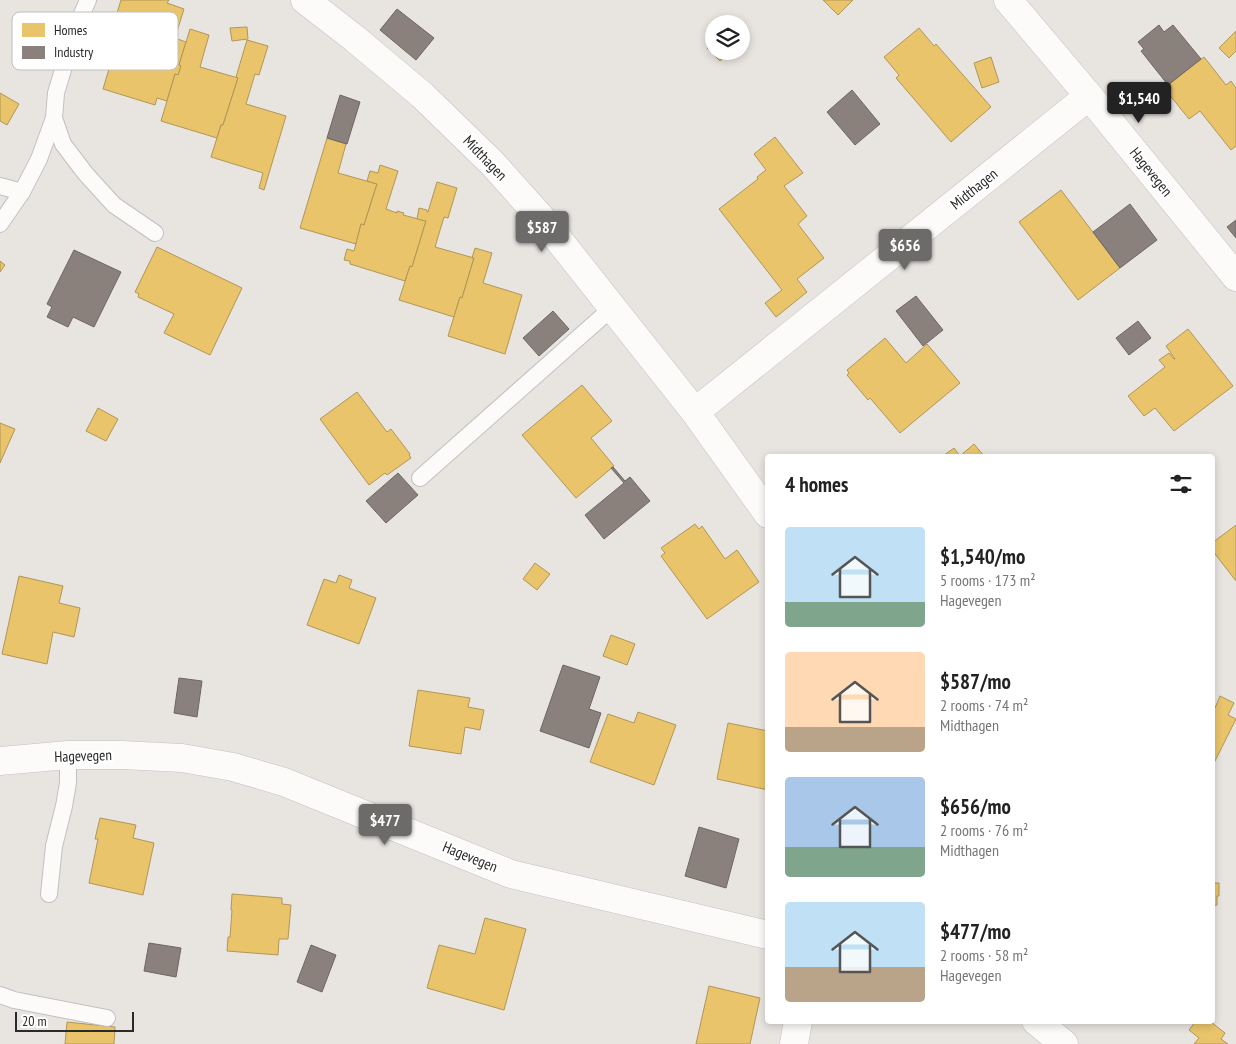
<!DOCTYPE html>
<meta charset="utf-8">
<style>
:root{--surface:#fff;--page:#f2f2f2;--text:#222;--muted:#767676;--accent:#6c6b6a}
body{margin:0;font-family:"PT Sans Narrow",sans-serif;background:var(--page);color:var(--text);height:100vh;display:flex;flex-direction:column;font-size:19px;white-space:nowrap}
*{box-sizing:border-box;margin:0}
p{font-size:16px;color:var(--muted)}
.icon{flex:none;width:28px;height:28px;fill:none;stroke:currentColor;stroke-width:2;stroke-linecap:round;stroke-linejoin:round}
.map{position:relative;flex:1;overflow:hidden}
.sheet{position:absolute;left:765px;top:454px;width:450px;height:570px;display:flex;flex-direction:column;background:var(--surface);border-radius:5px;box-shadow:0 2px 8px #0003}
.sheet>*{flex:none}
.tools{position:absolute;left:705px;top:15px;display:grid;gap:10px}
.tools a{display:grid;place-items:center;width:45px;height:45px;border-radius:50%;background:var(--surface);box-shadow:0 2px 8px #0003;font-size:25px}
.scale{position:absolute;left:15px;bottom:12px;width:119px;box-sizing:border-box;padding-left:5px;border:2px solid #2a2a2a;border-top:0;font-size:14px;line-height:18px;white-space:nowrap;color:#2a2a2a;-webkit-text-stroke:4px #fff;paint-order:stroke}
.price{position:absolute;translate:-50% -42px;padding:0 11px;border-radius:5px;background:var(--accent);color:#fff;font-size:16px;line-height:32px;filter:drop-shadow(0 1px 2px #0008)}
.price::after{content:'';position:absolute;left:50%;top:30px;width:15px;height:11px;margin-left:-8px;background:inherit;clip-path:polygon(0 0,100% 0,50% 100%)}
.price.on{background:#222;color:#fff}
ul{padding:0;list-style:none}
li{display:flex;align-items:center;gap:15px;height:125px;padding:0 20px}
li span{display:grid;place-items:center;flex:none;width:140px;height:100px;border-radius:5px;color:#555}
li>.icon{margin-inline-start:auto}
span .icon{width:60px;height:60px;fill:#fffc;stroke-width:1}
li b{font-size:21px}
h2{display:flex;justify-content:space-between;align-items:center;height:60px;padding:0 20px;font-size:21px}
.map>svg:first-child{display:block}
</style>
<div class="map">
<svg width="1236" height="1044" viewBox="0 0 1236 1044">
<rect width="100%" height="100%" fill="#e8e4e0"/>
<g fill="#e9c46a" stroke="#b09657">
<path d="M 121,0 L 169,0 L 167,3 L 184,9 L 175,38 L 186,42 L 179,65 L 181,66 L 178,75 L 175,74 L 167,101 L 157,98 L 155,105 L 103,89 L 122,26 L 114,23 Z"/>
<path d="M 823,0 L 853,0 L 838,15 Z"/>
<path d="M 247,27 L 248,39 L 232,41 L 230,28 Z"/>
<path d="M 919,28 L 934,46 L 936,44 L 991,107 L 951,142 L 896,78 L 899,75 L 884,57 Z"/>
<path d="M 190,29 L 209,35 L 200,67 L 238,78 L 223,125 L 221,125 L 217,138 L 161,121 L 175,74 L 178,75 L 181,66 L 179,65 Z"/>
<path d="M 1236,31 L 1236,51 L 1229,58 L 1219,48 Z"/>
<path d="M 247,40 L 268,46 L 259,75 L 255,74 L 246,104 L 286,116 L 264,190 L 259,188 L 263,173 L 211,157 L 221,125 L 223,125 L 238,78 L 236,77 Z"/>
<path d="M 714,42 L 714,51 L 731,51 L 720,61 L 707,48 Z"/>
<path d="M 991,57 L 999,82 L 982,88 L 974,63 Z"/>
<path d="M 1204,57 L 1226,85 L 1231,81 L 1236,88 L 1236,146 L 1231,150 L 1200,111 L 1189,119 L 1164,88 Z"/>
<path d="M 0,93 L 19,104 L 7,125 L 0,121 Z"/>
<path d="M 775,137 L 803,173 L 784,186 L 807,216 L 798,224 L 824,258 L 797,279 L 807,292 L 776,317 L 765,303 L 782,290 L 719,209 L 758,179 L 757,177 L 766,170 L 754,154 Z"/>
<path d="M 327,138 L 346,144 L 338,173 L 377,184 L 364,225 L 361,224 L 356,244 L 300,228 Z"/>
<path d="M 380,165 L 398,171 L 386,209 L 397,213 L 397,211 L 404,213 L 403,215 L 426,221 L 412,267 L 410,266 L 405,281 L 350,264 L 350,261 L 344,260 L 347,249 L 354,251 L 361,224 L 364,225 L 377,184 L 367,181 L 370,171 L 378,173 Z"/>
<path d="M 437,182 L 457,188 L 448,218 L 444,217 L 435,247 L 474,258 L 462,298 L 460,297 L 454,317 L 399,300 L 410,266 L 412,267 L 426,221 L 417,219 L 419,208 L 427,210 L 427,212 L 428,212 Z"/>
<path d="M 1061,190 L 1120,268 L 1078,300 L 1019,222 Z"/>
<path d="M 157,247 L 242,288 L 210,355 L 164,333 L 174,314 L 138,297 L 139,294 L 135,292 Z"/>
<path d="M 475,248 L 492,253 L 483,283 L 522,295 L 505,354 L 448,336 L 460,297 L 462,298 L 474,258 L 472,258 Z"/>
<path d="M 0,261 L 5,265 L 0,272 Z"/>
<path d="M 1188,329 L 1233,386 L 1174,431 L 1155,408 L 1144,416 L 1128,396 L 1165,367 L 1159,360 L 1169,353 L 1174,359 L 1175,359 L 1166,346 Z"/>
<path d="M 885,338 L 906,363 L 927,344 L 960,383 L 900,433 L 870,398 L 868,400 L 847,375 L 849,373 L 847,370 Z"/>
<path d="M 582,385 L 612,421 L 591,438 L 614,466 L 576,498 L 522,435 Z"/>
<path d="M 357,392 L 387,432 L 391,429 L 410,454 L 409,455 L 411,458 L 387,475 L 385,473 L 369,485 L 320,419 Z"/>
<path d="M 98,408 L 118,419 L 106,441 L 86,431 Z"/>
<path d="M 0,423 L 15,429 L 0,463 Z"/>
<path d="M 974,444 L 984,456 L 943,456 L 954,448 L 960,456 Z"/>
<path d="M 695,524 L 699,529 L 702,526 L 725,559 L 737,550 L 759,582 L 707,619 L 661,556 L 665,553 L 661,548 Z"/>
<path d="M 1236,525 L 1236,581 L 1212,550 L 1212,543 Z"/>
<path d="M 535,563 L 550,574 L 537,590 L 523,579 Z"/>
<path d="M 339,575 L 352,580 L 349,588 L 376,598 L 359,644 L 307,625 L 324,579 L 336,583 Z"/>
<path d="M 19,576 L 63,586 L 59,603 L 80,608 L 74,637 L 53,632 L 47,664 L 2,654 Z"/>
<path d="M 611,635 L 635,644 L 627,665 L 603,656 Z"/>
<path d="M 418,690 L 470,698 L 468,707 L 484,710 L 480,730 L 465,727 L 461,754 L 409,746 Z"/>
<path d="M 1220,696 L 1234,703 L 1228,715 L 1236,719 L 1212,767 L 1212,707 L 1215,708 Z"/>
<path d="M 638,712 L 676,725 L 654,785 L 590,762 L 608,714 L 634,723 Z"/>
<path d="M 728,723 L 768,731 L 768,790 L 717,779 Z"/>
<path d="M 100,818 L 136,825 L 133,838 L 154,843 L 143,895 L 89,883 L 98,839 L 95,839 Z"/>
<path d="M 1212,883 L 1219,883 L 1219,896 L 1217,896 L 1217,905 L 1212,906 Z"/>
<path d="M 232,894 L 282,898 L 282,904 L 291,905 L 288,939 L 279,939 L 278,955 L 227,951 L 228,937 L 230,937 L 232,910 L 231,910 Z"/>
<path d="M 485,918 L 526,929 L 504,1010 L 427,988 L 439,945 L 475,954 Z"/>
<path d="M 709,986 L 760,998 L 750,1044 L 696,1044 Z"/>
<path d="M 1196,1021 L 1212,1021 L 1211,1022 L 1225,1033 L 1221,1039 L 1228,1044 L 1194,1044 L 1199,1038 L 1189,1030 Z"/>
<path d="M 67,1022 L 115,1027 L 114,1044 L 65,1044 Z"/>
</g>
<g fill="#8a817c" stroke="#6d6763">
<path d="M 397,9 L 434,38 L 416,60 L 380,30 Z"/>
<path d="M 1159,25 L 1164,32 L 1173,25 L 1201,59 L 1168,85 L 1141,51 L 1144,49 L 1138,42 Z"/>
<path d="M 852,90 L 880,124 L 855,145 L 827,112 Z"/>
<path d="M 340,95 L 360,102 L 347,144 L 327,138 Z"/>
<path d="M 1130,204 L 1157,240 L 1120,268 L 1093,232 Z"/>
<path d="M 1236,220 L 1236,238 L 1227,227 Z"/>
<path d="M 74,250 L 121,272 L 94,327 L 73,317 L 68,327 L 47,317 L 52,307 L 47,304 Z"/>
<path d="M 916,296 L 943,330 L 923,346 L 896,311 Z"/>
<path d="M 553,311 L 569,329 L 539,356 L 523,338 Z"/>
<path d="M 1138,321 L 1151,338 L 1129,355 L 1116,338 Z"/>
<path d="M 613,467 L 625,481 L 630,477 L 650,501 L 604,539 L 585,515 L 624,483 L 611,468 Z"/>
<path d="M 398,473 L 418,495 L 386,523 L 366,501 Z"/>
<path d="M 563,665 L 600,677 L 589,709 L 601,713 L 589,748 L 540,731 Z"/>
<path d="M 179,678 L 202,681 L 197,717 L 174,713 Z"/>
<path d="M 699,827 L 739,839 L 726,888 L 685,876 Z"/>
<path d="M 149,943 L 181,948 L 176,977 L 144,971 Z"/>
<path d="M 311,945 L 336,955 L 322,992 L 297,982 Z"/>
</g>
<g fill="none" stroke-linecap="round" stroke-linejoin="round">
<g stroke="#c2c1c1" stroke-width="18">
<g id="lane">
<path d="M 88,0 L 75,30 L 56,93 L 54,118 L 63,144 L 85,173 L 114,205 L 155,233"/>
<path d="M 0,186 L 22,192"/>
<path d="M 0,224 L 22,192 L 39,159 L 54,118"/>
<path d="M 420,478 L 612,308"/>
<path d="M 49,894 L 54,846 L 64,806 L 68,783 L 68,755"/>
<path d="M 0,995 L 14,1000 L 107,1018"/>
</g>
</g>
<g stroke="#c2c1c1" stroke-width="29">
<g id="street">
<path d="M 305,0 L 354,38 L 422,95 L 492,163 L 543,220 L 695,412 L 768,514"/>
<path d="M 1008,0 L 1089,96 L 1236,277"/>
<path d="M 695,412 L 1089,96"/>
<path d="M 0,761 L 68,755 L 122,755 L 182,758 L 233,767 L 284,782 L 511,874 L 768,935"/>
<path d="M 1036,1021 L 1064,1044"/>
<path d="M 794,1044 L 798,1021"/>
</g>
</g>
<use href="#lane" stroke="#fcfbfa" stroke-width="16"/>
<use href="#street" stroke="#fcfbfa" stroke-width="28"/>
</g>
<g text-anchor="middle" stroke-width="5" stroke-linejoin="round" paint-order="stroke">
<g font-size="15" fill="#2a2a2a" stroke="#fff">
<text transform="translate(485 158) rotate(46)" y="5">Midthagen</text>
<text transform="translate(1151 172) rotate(51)" y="5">Hagevegen</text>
<text transform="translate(974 189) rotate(-39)" y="5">Midthagen</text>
<text transform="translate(83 756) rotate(-2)" y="5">Hagevegen</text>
<text transform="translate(470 857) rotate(22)" y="5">Hagevegen</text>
</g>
</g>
<rect x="12" y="12" width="166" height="58" rx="8" fill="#fff" stroke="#bfbfbf" stroke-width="1"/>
<rect x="22" y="23" width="23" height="14" fill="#e9c46a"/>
<rect x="22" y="46" width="23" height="13" fill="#8a817c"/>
<g font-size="14" fill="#2a2a2a">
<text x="54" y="35">Homes</text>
<text x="54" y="57">Industry</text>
</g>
</svg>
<div class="tools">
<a><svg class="icon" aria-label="layers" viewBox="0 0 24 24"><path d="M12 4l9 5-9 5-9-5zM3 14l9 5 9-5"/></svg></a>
</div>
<div class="scale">20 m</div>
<b class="price on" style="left:1139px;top:124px">$1,540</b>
<b class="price" style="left:542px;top:253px">$587</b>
<b class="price" style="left:905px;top:271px">$656</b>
<b class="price" style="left:385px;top:846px">$477</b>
<section class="sheet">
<h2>4 homes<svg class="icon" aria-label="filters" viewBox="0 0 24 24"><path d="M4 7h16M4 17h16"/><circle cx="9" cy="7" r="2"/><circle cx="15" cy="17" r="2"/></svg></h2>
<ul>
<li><span style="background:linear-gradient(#bfe0f5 75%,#7fa58c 0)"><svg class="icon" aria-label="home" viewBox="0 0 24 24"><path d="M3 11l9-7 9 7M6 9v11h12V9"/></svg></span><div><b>$1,540/mo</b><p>5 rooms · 173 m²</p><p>Hagevegen</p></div></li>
<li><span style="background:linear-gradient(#ffd9b3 75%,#b9a48a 0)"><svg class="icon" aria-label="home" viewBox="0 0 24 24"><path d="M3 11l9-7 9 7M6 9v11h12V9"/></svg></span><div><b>$587/mo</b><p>2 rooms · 74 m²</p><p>Midthagen</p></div></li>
<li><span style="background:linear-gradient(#a9c7e8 70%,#7fa58c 0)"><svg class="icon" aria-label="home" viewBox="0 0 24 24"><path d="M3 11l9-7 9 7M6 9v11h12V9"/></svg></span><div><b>$656/mo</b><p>2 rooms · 76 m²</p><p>Midthagen</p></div></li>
<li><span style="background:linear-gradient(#bfe0f5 65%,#b9a48a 0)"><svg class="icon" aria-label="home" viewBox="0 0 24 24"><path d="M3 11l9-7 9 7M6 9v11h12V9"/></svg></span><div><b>$477/mo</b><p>2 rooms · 58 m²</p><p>Hagevegen</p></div></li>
</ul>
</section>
</div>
